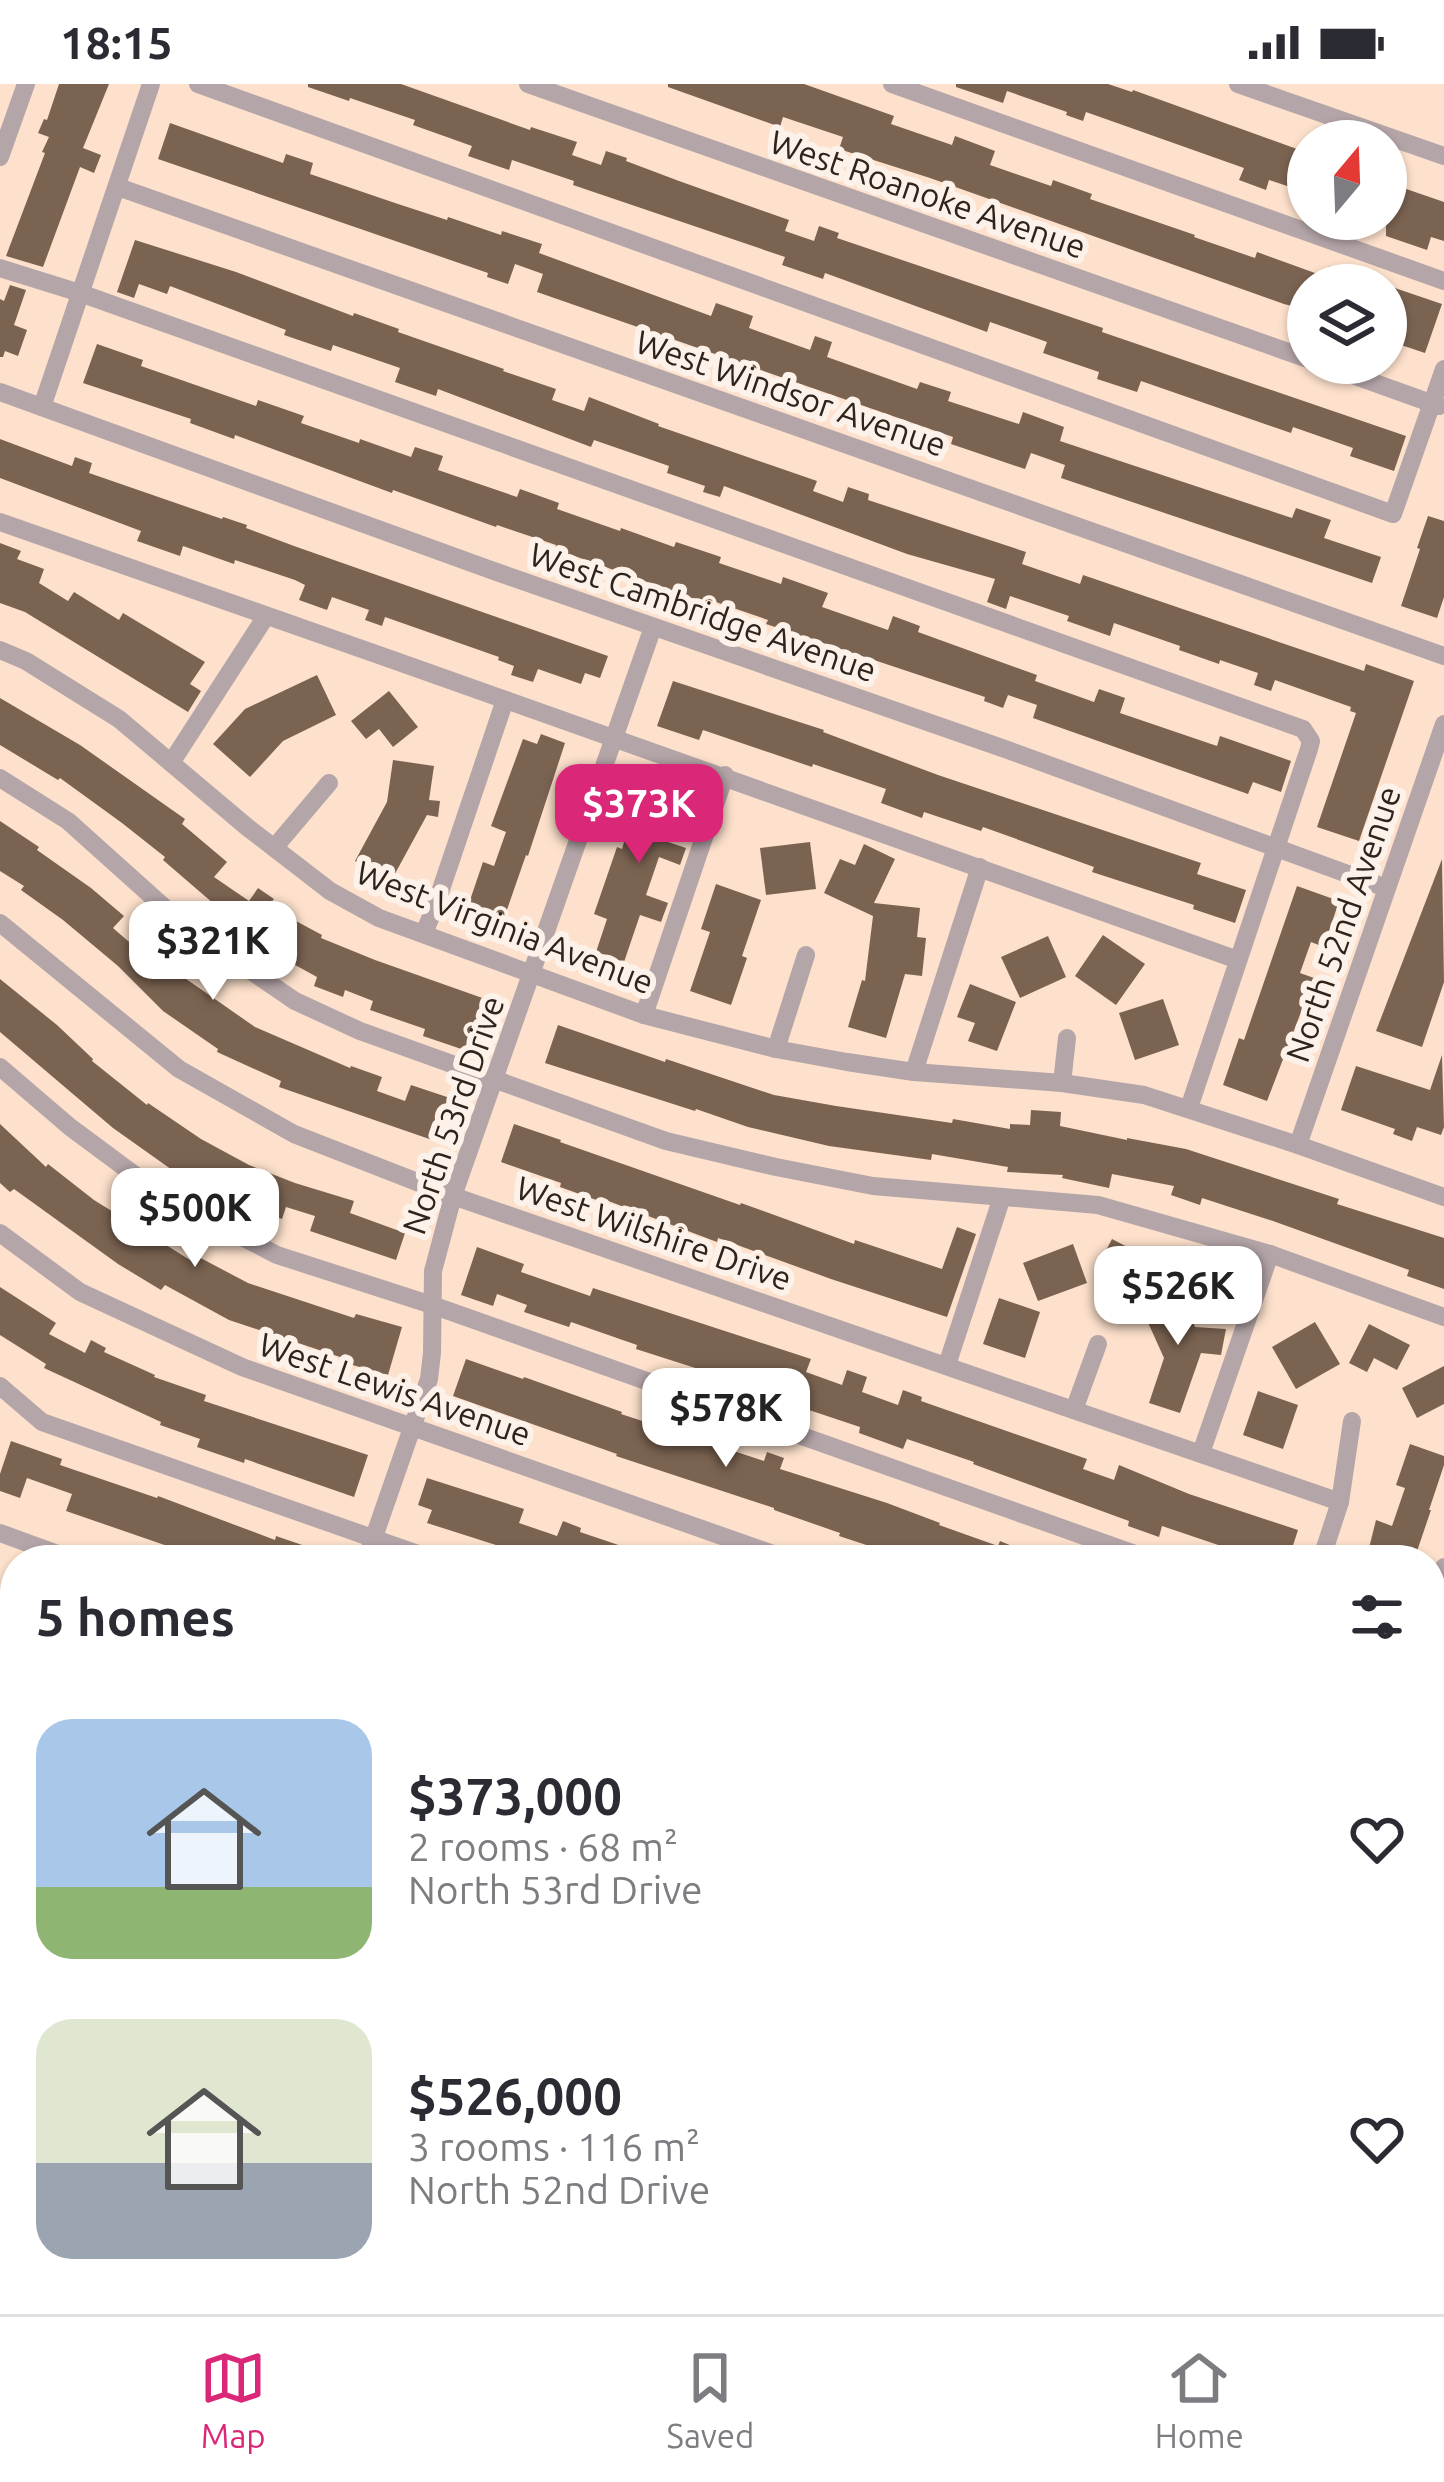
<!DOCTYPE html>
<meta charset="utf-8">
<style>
:root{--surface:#fff;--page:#f7f7f7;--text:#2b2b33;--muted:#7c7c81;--line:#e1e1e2;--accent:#db2777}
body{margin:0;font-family:Ubuntu,sans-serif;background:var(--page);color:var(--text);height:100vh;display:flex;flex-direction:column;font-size:45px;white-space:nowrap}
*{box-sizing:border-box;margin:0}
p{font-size:39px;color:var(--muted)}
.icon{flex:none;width:66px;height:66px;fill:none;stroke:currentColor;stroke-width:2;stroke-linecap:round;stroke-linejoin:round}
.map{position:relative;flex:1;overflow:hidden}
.drawer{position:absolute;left:0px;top:1461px;width:1446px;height:771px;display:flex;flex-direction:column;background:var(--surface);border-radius:48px 48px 0 0;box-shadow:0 3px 9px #0004}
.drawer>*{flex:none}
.needle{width:78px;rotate:19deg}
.controls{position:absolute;left:1287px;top:36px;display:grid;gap:24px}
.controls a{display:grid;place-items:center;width:120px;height:120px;border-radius:50%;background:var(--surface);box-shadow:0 3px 9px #0004;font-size:60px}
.price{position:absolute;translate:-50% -102px;padding:0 27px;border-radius:24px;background:#fff;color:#222;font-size:39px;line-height:78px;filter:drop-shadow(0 3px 6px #0008)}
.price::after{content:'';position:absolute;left:50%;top:72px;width:36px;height:27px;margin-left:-18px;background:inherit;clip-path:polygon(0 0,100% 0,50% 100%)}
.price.on{background:var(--accent);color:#fff}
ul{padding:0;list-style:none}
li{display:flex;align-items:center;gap:36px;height:300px;padding:0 36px}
li span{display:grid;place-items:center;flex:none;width:336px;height:240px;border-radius:36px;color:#555}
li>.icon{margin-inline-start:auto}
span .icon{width:144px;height:144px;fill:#fffc;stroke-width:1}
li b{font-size:51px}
h2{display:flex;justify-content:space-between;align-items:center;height:144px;padding:0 36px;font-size:51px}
.status{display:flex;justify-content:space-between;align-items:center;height:84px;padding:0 60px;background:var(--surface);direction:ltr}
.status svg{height:33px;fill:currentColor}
.menu{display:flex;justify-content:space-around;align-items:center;height:168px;border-top:3px solid var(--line);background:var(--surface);font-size:33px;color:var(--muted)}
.menu a{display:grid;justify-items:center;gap:6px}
.menu .on{color:var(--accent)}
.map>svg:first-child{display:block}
</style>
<div class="status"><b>18:15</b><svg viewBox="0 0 49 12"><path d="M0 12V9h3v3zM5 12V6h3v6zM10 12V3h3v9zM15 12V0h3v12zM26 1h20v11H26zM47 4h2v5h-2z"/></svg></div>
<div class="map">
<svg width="1444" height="2230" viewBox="0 0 1444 2230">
<rect width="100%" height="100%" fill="#fde1cc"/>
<g fill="#7b6351">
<path d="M 59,0 L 109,0 L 83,64 L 101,71 L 94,89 L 80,83 L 43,183 L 6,172 L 45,69 L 42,68 L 49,53 L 38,49 L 44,35 L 47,36 Z"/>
<path d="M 308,0 L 401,0 L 530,46 L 531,43 L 577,58 L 572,71 L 601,81 L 606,67 L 627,74 L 626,77 L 679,97 L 789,136 L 785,147 L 814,157 L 819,142 L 839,149 L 837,154 L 1103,244 L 1102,248 L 1406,352 L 1394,387 L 1350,372 L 1353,364 L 1293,343 L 1291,349 L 1141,297 L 1137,308 L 1097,295 L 1099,288 L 1043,269 L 1047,258 L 990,238 L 987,248 L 825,189 L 823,195 L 782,181 L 785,173 L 573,101 L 574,97 L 512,76 L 509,86 L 468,72 L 472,62 L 413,41 L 415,36 L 350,14 L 349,17 L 308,3 Z"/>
<path d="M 668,0 L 804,0 L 894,32 L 891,40 L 952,61 L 955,52 L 995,67 L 990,81 L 1051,102 L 1053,96 L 1092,110 L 1090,115 L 1195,151 L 1194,153 L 1255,174 L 1257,168 L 1326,193 L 1329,182 L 1376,198 L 1376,201 L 1308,201 L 1308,226 L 1284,220 L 930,94 L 839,65 L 843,53 L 783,33 L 780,43 L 668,3 Z"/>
<path d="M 956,0 L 1108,0 L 1132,8 L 1133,6 L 1308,69 L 1308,109 L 1269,96 L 1266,106 L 1239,96 L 1244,84 L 1086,28 L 1083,37 L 1066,31 L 1067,28 L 1007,7 L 1003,19 L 956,3 Z"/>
<path d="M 170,39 L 283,79 L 286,70 L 313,79 L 310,90 L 395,119 L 447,136 L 448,133 L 501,151 L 502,147 L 542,160 L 539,169 L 711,232 L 716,219 L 753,232 L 749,244 L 810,266 L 815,252 L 832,258 L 827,273 L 917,305 L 920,298 L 951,308 L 948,317 L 1019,340 L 1023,328 L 1064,343 L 1060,357 L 1129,380 L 1292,434 L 1296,424 L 1331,436 L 1324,454 L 1381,473 L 1372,499 L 1061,394 L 1065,381 L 1031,369 L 1025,385 L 951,360 L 953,353 L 537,208 L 543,190 L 515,180 L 508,200 L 487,193 L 488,189 L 158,75 Z"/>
<path d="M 1386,98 L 1444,118 L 1444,157 L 1431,153 L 1427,166 L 1386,152 Z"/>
<path d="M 135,156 L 236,188 L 353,232 L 354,229 L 399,245 L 398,248 L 504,285 L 503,287 L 556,305 L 552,316 L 584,327 L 589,313 L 659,340 L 658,342 L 817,397 L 813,407 L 843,418 L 848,403 L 869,410 L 868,416 L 1026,468 L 1022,480 L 1080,500 L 1083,491 L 1364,587 L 1366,580 L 1414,597 L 1359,757 L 1317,743 L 1356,629 L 1350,627 L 1351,623 L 1275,596 L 1271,607 L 1254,601 L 1258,589 L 1220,576 L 1219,580 L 1179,566 L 1180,562 L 1114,539 L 1110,552 L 1067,537 L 1069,532 L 1010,512 L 1006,525 L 987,518 L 995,495 L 907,470 L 724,402 L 720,413 L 703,408 L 705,402 L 667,389 L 669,382 L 594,356 L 591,363 L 438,305 L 436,312 L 395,298 L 400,284 L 333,261 L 331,267 L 284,251 L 286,246 L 170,202 L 167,210 L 139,200 L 134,214 L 117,208 Z"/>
<path d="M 10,201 L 26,206 L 14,241 L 27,246 L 18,272 L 5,267 L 3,273 L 0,273 L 0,215 L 4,217 Z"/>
<path d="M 1386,201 L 1442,220 L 1425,269 L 1398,260 L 1402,249 L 1386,243 Z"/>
<path d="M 97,260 L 143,276 L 141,282 L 256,322 L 258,316 L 304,332 L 301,339 L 359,359 L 360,355 L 411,373 L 415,363 L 443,372 L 438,386 L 517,413 L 520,405 L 559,419 L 557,425 L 620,447 L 621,444 L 674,463 L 676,458 L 721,473 L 719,479 L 781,500 L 783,493 L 828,509 L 822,523 L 888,546 L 893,532 L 920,542 L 918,548 L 1037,591 L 1035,597 L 1094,618 L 1099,605 L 1125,614 L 1120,629 L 1217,662 L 1220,652 L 1291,677 L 1281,708 L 1253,698 L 1248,710 L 1033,634 L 1037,621 L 1008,611 L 1003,624 L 984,617 L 985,613 L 766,540 L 768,536 L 707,515 L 706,519 L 555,465 L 556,461 L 497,441 L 496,443 L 393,406 L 392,409 L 235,351 L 234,355 L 190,339 L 191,335 L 83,299 Z"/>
<path d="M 0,355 L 72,382 L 75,373 L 92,379 L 89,389 L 222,435 L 223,433 L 247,441 L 246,444 L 294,462 L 608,572 L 600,594 L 585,589 L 581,600 L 538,585 L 533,598 L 511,591 L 514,582 L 498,576 L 499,573 L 385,533 L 382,542 L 365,536 L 369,526 L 332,513 L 327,526 L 299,516 L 305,501 L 295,496 L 235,476 L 234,480 L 183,462 L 180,472 L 137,457 L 141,447 L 0,394 Z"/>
<path d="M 1428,432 L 1444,437 L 1444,513 L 1437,534 L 1401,522 L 1420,465 L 1417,464 Z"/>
<path d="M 0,459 L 21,467 L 17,475 L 44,485 L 39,499 L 68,517 L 74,508 L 119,536 L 123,529 L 205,578 L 190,600 L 201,607 L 188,628 L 25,528 L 0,519 Z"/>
<path d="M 317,591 L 336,631 L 283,657 L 250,693 L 213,660 L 245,625 Z"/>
<path d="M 673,597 L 824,646 L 823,648 L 938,691 L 1201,779 L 1197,790 L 1246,806 L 1235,839 L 1193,825 L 1194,821 L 1092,788 L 1094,783 L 983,743 L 981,747 L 924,728 L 922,734 L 881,719 L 886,705 L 813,680 L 812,683 L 703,646 L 699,656 L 657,642 Z"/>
<path d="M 389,607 L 418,643 L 393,663 L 379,645 L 366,655 L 351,637 Z"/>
<path d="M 0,614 L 80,661 L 185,735 L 182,740 L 227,778 L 214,793 L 249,817 L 258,804 L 274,815 L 268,822 L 322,851 L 321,854 L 375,876 L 488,916 L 470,968 L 423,952 L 425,945 L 370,926 L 373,917 L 345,906 L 343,913 L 314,902 L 317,893 L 266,865 L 210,826 L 214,820 L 163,776 L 165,773 L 122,739 L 60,694 L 58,696 L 0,661 Z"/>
<path d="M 541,650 L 565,659 L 528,772 L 526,771 L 503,837 L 467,825 L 483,778 L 494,782 L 506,748 L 491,742 L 523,655 L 537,660 Z"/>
<path d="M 393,676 L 434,682 L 429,716 L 440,717 L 438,733 L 427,731 L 391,797 L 355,777 L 387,718 Z"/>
<path d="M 645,687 L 685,701 L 665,757 L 686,764 L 680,781 L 659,773 L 646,811 L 668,819 L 661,838 L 640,831 L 624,878 L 596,868 L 607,835 L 594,830 L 617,763 L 622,765 Z"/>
<path d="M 0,737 L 39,763 L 37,766 L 91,804 L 124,832 L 113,844 L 136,864 L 146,853 L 181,888 L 179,890 L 255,943 L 350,984 L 351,982 L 382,993 L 377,1007 L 405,1017 L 411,1001 L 453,1015 L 438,1058 L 279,1003 L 281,997 L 217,968 L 218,965 L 163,927 L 118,882 L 63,836 L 21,806 L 24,802 L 0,787 Z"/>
<path d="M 810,758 L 816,805 L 766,811 L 760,764 Z"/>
<path d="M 864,760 L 895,775 L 874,819 L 920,824 L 917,853 L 926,854 L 922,892 L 905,890 L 886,954 L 848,943 L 862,896 L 865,897 L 873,832 L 824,809 L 840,775 L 855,781 Z"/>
<path d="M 1442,775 L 1444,898 L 1422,963 L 1376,947 Z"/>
<path d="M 716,800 L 761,816 L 742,872 L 747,874 L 731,921 L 690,907 L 710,848 L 701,845 Z"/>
<path d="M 1297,802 L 1339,817 L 1324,863 L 1311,858 L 1300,889 L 1314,894 L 1267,1017 L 1223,1001 L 1239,954 L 1244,956 Z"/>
<path d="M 1103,851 L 1145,880 L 1116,921 L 1075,892 Z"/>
<path d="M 1048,852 L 1066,893 L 1020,914 L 1001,873 Z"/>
<path d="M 0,895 L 57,941 L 93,975 L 92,977 L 147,1021 L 148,1019 L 201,1055 L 249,1081 L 295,1099 L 354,1117 L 350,1129 L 405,1149 L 396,1176 L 310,1147 L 315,1132 L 286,1123 L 282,1135 L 225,1115 L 175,1088 L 113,1044 L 0,948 Z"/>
<path d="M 970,900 L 1016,918 L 997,967 L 968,957 L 975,939 L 957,933 Z"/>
<path d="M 1163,915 L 1179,961 L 1135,976 L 1119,929 Z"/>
<path d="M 558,941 L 665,978 L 666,975 L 774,1011 L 836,1022 L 952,1039 L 953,1035 L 1010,1045 L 1010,1040 L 1030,1041 L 1031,1026 L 1061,1028 L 1060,1042 L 1127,1056 L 1127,1054 L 1186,1065 L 1339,1115 L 1337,1120 L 1444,1154 L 1444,1205 L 1407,1192 L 1409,1186 L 1273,1137 L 1202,1114 L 1200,1121 L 1171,1111 L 1174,1102 L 1112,1090 L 1109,1104 L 1062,1094 L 1063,1091 L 1007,1088 L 1008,1083 L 932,1070 L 931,1076 L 829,1062 L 748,1043 L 696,1025 L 695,1027 L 545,979 Z"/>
<path d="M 1442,971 L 1444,1043 L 1441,1051 L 1417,1043 L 1412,1057 L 1393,1050 L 1395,1045 L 1341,1026 L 1356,982 L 1430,1006 Z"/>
<path d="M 0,1040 L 46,1083 L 48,1080 L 94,1116 L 190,1176 L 193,1170 L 248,1199 L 354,1234 L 356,1230 L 402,1243 L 388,1291 L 342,1278 L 343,1274 L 229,1236 L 165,1201 L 161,1206 L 118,1180 L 14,1105 L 10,1108 L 0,1099 Z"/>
<path d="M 514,1040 L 561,1056 L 560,1058 L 740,1121 L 741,1119 L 854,1160 L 855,1156 L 942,1185 L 957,1143 L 976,1150 L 947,1233 L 831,1195 L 718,1154 L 717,1158 L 603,1115 L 602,1118 L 560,1103 L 561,1099 L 501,1078 Z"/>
<path d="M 1112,1155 L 1156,1178 L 1137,1212 L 1094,1189 Z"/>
<path d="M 1073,1160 L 1087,1199 L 1038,1217 L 1023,1179 Z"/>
<path d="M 477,1163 L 524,1180 L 521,1188 L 590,1212 L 593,1204 L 811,1275 L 806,1288 L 842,1301 L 847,1286 L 867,1293 L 862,1308 L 898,1321 L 903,1306 L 922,1313 L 921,1317 L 1087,1375 L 1083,1385 L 1114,1396 L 1119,1381 L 1189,1410 L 1298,1446 L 1289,1474 L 1274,1468 L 1271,1476 L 1233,1476 L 1236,1467 L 1162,1442 L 1159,1453 L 1128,1442 L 1129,1437 L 973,1380 L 974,1378 L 907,1355 L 903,1365 L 859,1349 L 860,1343 L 806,1325 L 808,1320 L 636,1265 L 637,1261 L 571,1238 L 569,1243 L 524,1228 L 527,1221 L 497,1210 L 493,1222 L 461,1211 Z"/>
<path d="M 0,1203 L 56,1239 L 49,1250 L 85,1269 L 91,1256 L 106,1264 L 104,1268 L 155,1291 L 154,1293 L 206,1311 L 204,1317 L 368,1371 L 354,1413 L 245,1375 L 244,1379 L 197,1363 L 200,1355 L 160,1341 L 161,1338 L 44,1284 L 46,1280 L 0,1251 Z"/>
<path d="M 1179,1206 L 1195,1243 L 1226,1245 L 1221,1271 L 1201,1269 L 1180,1329 L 1149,1319 L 1164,1274 L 1141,1223 Z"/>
<path d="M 999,1214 L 1040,1228 L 1025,1274 L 983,1260 Z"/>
<path d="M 1315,1238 L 1340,1280 L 1296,1305 L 1272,1263 Z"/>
<path d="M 1369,1240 L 1410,1261 L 1397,1286 L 1374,1274 L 1367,1288 L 1349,1279 Z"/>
<path d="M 466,1275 L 523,1295 L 524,1293 L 622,1328 L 621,1330 L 764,1377 L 767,1368 L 784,1374 L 780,1385 L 887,1419 L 940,1439 L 939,1441 L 998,1462 L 1000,1457 L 1046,1476 L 912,1476 L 839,1452 L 840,1449 L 774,1426 L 774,1424 L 616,1372 L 617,1370 L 453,1312 Z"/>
<path d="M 1444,1282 L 1444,1320 L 1417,1334 L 1402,1304 Z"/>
<path d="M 1258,1307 L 1298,1321 L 1283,1365 L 1243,1351 Z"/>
<path d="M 11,1357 L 62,1375 L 60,1381 L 157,1414 L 158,1412 L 275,1456 L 276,1452 L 337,1473 L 337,1476 L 208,1476 L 66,1427 L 72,1410 L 27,1394 L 20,1414 L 0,1407 L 0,1390 Z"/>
<path d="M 1410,1360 L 1444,1372 L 1444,1381 L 1429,1426 L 1431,1426 L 1414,1476 L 1366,1476 L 1376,1436 L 1392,1442 L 1405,1404 L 1396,1401 Z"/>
<path d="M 427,1394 L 524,1425 L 519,1439 L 557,1452 L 563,1437 L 581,1444 L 580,1448 L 654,1473 L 654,1476 L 522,1476 L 524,1470 L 427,1439 L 432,1426 L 418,1421 Z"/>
<path d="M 7,2092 L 15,2093 L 15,2158 L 0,2153 L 0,2112 Z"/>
</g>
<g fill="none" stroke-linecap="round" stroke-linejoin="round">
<g stroke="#b4a5a8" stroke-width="18">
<path d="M 198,0 L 1393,430 L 1444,285"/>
<path d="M 528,0 L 1308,275"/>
<path d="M 892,0 L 1444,197"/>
<path d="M 1238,0 L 1444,72"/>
<path d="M 0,73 L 26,0"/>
<path d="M 118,103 L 1444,572"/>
<path d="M 0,184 L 80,209 L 1303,645 L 1311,657 L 1309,665 L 1189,1024"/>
<path d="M 1319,279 L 1439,322"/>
<path d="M 0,308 L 491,486 L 1005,665 L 1386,804"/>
<path d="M 42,323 L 151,0"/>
<path d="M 0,438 C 413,583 826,727 1238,876"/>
<path d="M 0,566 L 26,577 L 119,635 L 247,743 L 330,807 L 379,834 L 644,931 L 776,965 L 847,978 L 914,988 L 1062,999 L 1144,1011 L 1298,1061 L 1444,1113"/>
<path d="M 171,679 L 266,532"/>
<path d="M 0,694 L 68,737 L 185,842 L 295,917 L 360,947 L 666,1057 L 776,1083 L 873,1102 L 1098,1121 L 1270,1170 L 1444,1233"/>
<path d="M 274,764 L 329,699"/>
<path d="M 0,839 L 179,985 L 294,1050 L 453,1112 L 1340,1418"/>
<path d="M 424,849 L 435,823 L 505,616"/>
<path d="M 644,931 L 725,691"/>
<path d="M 776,965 L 806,871"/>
<path d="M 0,983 L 70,1043 L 163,1112 L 277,1171 L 432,1221 L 1152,1476"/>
<path d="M 914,988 L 980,783"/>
<path d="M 1062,999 L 1067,954"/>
<path d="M 1298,1061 L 1444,640"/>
<path d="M 0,1149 L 80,1208 L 242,1283 L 790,1476"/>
<path d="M 947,1281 L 1002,1113"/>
<path d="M 0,1302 L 42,1338 L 435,1476"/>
<path d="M 1074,1326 L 1098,1260"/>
<path d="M 1201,1369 L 1270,1170"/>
<path d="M 0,1449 L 74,1476"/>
<path d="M 366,1476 L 429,1295 L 432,1269 L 433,1187 L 453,1112 L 653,543"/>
<path d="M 1321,1476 L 1340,1418 L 1352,1337"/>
<path d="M 1431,1521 L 1444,1483"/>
<path d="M 0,1573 L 15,1578"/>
<path d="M 1431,1700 L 1444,1704"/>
<path d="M 0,1705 L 15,1710"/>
<path d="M 0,1826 L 15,1831"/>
<path d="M 1431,1878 L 1444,1842"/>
<path d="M 0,1953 L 15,1959"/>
<path d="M 0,2075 L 15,2080"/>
<path d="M 0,2197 L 15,2202"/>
<path d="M 1434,2201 L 1444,2175"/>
<path d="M 58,2217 L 95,2230"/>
<path d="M 751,2217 L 789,2230"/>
<path d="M 1114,2217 L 1151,2230"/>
<path d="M 262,2230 L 267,2217"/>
<path d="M 390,2230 L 394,2217"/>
<path d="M 511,2230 L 516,2217"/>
</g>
</g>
<g text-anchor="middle" stroke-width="12" stroke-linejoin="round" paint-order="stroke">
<g font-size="33" fill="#2e241c" stroke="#fdf2e9">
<text transform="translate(928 110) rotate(19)" y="12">West Roanoke Avenue</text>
<text transform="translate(791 309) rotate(19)" y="12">West Windsor Avenue</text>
<text transform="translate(703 528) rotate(19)" y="12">West Cambridge Avenue</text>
<text transform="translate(1343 840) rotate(-71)" y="12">North 52nd Avenue</text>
<text transform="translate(505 843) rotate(21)" y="12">West Virginia Avenue</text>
<text transform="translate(453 1031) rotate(-71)" y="12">North 53rd Drive</text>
<text transform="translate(654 1149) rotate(19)" y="12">West Wilshire Drive</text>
<text transform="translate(395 1305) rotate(19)" y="12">West Lewis Avenue</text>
</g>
</g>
</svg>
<div class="controls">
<a><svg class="needle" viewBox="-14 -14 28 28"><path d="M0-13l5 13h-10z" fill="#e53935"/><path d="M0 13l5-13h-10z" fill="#7c7c81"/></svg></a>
<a><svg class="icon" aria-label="layers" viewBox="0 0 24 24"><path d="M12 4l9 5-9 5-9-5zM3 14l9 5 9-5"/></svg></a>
</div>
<b class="price on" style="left:639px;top:782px">$373K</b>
<b class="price" style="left:213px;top:919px">$321K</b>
<b class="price" style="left:195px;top:1186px">$500K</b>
<b class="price" style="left:1178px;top:1264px">$526K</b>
<b class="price" style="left:726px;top:1386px">$578K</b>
<section class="drawer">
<h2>5 homes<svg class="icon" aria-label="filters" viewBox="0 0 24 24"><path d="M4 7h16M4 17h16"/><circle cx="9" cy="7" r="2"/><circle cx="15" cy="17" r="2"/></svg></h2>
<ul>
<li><span style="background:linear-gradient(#a9c7e8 70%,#8fb573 0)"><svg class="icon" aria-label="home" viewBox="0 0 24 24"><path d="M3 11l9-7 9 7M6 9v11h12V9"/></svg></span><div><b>$373,000</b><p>2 rooms · 68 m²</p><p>North 53rd Drive</p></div><svg class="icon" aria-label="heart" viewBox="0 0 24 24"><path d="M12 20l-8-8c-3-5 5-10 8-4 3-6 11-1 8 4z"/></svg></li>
<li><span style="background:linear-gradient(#dfe7d0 60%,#9aa5b1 0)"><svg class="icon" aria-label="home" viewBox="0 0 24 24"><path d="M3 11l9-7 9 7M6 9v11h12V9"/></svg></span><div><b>$526,000</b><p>3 rooms · 116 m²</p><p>North 52nd Drive</p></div><svg class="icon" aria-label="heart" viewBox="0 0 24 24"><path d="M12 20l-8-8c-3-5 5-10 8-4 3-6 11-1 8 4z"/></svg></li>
</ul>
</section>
</div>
<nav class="menu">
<a class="on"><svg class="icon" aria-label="map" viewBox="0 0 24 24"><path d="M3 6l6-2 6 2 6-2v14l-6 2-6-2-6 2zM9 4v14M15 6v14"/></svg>Map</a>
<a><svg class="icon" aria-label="saved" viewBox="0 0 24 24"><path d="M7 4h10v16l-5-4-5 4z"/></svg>Saved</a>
<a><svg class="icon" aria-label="home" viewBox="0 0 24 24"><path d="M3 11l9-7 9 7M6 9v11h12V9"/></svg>Home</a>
</nav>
